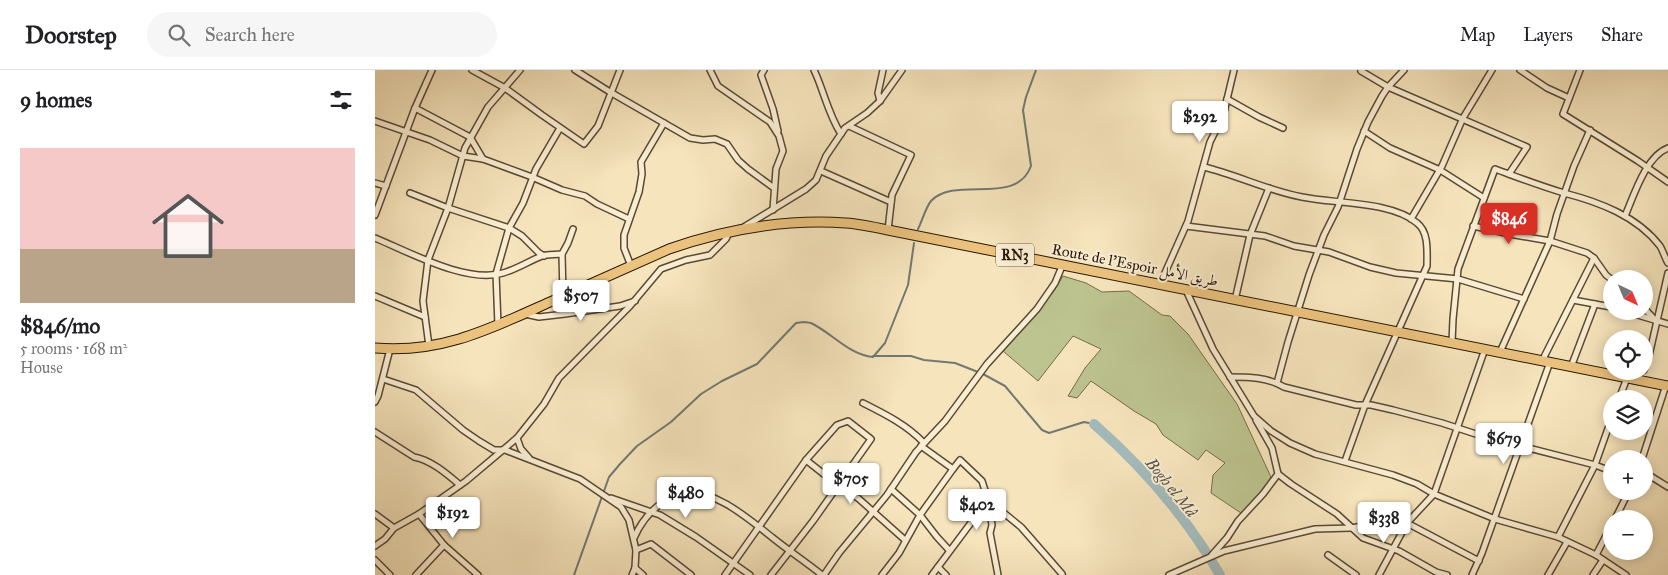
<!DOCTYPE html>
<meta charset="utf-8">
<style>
:root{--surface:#fff;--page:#f6f6f6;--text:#202124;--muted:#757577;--line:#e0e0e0;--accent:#d93025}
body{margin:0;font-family:"IM FELL Great Primer",Amiri,serif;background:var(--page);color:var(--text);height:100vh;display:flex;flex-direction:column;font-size:19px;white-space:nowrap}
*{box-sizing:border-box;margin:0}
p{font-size:16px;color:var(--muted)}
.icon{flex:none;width:28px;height:28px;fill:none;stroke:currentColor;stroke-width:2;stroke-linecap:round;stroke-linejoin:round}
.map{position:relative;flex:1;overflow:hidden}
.side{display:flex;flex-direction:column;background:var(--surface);width:375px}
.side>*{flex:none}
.needle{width:32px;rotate:136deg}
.controls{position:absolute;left:1228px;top:200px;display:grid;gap:10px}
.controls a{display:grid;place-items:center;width:50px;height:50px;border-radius:50%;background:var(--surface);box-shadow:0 2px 12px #0003;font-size:25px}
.price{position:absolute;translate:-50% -42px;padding:0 11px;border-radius:5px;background:#fff;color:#222;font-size:16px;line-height:32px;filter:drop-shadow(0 1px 2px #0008)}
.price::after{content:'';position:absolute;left:50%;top:30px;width:15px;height:11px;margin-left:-8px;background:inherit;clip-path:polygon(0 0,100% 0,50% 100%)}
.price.active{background:var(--accent);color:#fff}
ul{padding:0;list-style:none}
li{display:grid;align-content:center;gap:10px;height:265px;padding:0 20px}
li span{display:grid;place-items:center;height:155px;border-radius:0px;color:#555}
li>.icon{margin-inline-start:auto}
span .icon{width:90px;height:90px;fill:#fffc;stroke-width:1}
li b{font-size:21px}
h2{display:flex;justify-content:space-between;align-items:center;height:60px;padding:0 20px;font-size:21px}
header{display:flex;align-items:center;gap:30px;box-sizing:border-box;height:70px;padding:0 25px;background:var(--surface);border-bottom:1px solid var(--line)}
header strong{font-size:24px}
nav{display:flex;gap:28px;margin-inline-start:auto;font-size:18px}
.search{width:350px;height:45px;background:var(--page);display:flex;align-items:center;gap:12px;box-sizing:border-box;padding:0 18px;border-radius:28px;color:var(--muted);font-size:19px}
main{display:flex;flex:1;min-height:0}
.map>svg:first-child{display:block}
</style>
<header>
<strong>Doorstep</strong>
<div class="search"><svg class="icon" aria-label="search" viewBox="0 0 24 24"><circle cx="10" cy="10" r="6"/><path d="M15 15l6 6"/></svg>Search here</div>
<nav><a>Map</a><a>Layers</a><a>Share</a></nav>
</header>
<main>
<section class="side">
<h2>9 homes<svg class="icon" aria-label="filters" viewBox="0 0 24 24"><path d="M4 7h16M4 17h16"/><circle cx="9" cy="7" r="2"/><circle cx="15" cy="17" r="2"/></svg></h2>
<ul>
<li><span style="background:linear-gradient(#f6c9c9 65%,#b9a48a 0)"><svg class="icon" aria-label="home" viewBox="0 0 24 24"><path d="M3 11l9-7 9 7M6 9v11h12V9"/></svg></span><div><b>$846/mo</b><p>5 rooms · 168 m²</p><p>House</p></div></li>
</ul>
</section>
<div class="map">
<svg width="1293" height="505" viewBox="0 0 1293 505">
<rect width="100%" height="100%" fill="#f6e4bc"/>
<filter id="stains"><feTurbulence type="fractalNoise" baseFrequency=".004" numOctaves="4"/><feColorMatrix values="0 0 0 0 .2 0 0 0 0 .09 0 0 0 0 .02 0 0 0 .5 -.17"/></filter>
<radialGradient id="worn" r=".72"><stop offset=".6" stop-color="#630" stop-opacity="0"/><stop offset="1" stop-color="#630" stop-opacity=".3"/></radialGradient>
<path fill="#bdc490" stroke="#726d4a" d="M 688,206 L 711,213 L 727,222 L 754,221 L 787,245 L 795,246 L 813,264 L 862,334 L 896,407 L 886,423 L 866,443 L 836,423 L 838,405 L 850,393 L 831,380 L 823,390 L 788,365 L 781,354 L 759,341 L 716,311 L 702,328 L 693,326 L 710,298 L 726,279 L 698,266 L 663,311 L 628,281 L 679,221 Z"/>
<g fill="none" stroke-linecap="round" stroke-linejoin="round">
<g stroke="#717972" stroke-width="2">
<path d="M 543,159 C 547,151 551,137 556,131 C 581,105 641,137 656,96 L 648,40 L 651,27 L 661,0"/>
<path d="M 498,286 L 536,286 L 549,290 L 580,293 L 603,302"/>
<path d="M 608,304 L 630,316 L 667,360 L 674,363 L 709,352 L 719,354"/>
<path d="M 199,505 L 234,407 L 245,394 L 262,376 L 296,352 L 326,324 L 347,311 L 382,294 L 421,253 L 429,252 L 436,253 C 457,263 474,285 498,287 L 510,273 L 533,215 L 539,173"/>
</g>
<path stroke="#a3bbbc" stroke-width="10" d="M 719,354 C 768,397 812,448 845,505"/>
<g stroke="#5a4a32" stroke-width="8">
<g id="minor">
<path d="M 97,0 L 130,18 L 167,45 L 209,74 L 223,56 L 245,0"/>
<path d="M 200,0 L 235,22 L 315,68 L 328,70 L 340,69 L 352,74 L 363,90 L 373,99 L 399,118"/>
<path d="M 335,0 L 343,16 L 395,52 L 404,66 L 408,81 L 401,99 L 398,140"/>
<path d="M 389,0 L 386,5 L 398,39 L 403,61"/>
<path d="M 439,0 C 449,21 453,44 466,64"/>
<path d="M 1145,0 L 1172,18 L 1194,28"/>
<path d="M 1205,0 L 1188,44 L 1263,91 L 1293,112"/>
<path d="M 986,1 L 1013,17 L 1152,77 L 1134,104"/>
<path d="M 852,29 L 884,47 L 908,58"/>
<path d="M 505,31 L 503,23 L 508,0"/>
<path d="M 40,38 L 95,67 L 108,89"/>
<path d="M 0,51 L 55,70 L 88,86 L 108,89 L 157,107 L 187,120 L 210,126 L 222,134 L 254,149"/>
<path d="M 474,56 L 536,85 L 517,125 L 513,160"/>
<path d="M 989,61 L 1015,78 L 1065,100 L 1109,128"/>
<path d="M 829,97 C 862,105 894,121 927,127 C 960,134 1016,131 1042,153 C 1054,162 1052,182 1052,196 L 990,335 L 970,391"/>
<path d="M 446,101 L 516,132"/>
<path d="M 0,113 L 11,116"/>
<path d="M 35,123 L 73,138 L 134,158 L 147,166 L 164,183 L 169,186"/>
<path d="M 0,145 L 40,38 L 57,0"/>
<path d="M 1250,146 C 1259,125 1271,86 1293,78"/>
<path d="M 1036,149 L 1067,96 L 1088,48 L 1117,0"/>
<path d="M 811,156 L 890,166 L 919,176 L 954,182 L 995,197 L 1021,203 L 1083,209 L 1149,229"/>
<path d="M 1098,156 L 1140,165 L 1175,171 L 1212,183 L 1219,188 L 1231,205 L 1236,209"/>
<path d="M 369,157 L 431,119 L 441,110 L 451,86 L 470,58 L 492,43 L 505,31 L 527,0"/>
<path d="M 0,168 C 34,182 92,214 128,203 C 142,199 154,191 167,186 C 173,184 180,185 187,184"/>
<path d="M 256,196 L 249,178 L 249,165 L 264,122 L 267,104 L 266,92 L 289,53"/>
<path d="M 785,214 L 813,151 L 835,72 L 848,46 L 859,0"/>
<path d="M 811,220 L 838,279 L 879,346 L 896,361 L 915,373 L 940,384 L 1018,405 L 1042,414 L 1059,424 L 1120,449 L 1183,467 L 1221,485 L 1236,456"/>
<path d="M 0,226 L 50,247"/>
<path d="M 188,226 L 187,184 L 193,173 L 198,159"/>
<path d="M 860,230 L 875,165 L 894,118"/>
<path d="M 1198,230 L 1236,237"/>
<path d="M 1269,238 L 1280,250"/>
<path d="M 1249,241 L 1293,254"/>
<path d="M 150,244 L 164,247 L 190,244 L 245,236 L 260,231"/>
<path d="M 123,255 L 121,204 L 134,158 L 148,133 L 161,99 L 185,58"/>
<path d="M 1077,272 L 1078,249 L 1083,199 L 1120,99 C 1142,107 1165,116 1189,123 C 1224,132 1262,146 1285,176 C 1288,181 1290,188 1293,193"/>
<path d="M 54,276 L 48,231 L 53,190 L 73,138 L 90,78 L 113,37 L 145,0"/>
<path d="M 1125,282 L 1175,171 L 1182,144 L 1199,96 L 1215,60"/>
<path d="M 1167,291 L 1219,188"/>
<path d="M 1196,297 L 1220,234"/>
<path d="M 1269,300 L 1273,290 L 1293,203"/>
<path d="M 855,307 C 874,307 892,307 909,317 L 981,335 L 996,335 L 1018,340 L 1067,353 L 1107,366 L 1220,395 L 1236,401"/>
<path d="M 8,309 L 41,320 L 88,360 L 104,371 L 119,380 L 130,380 L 205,409 L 246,437 L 254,450 L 261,480 L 260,498 L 257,505"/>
<path d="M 902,313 L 913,272 L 934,205 L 949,165 L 963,137 L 982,79 L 993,52 L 1007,26 L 1013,17 L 1029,0"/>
<path d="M 1244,329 L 1252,308"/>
<path d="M 0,332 L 3,326 L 15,279"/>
<path d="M 488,333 C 510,344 532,355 549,373"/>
<path d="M 0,362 L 39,387 C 56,390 72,404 85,415"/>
<path d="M 142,368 L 146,379 L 154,388"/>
<path d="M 546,376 L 578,399 L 585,390 L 607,411 L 613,430 L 617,455 L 615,463 L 623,505"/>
<path d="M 1267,389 L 1291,315"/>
<path d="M 431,390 L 450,405 L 484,429 L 530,470"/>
<path d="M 1269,402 L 1293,417"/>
<path d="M 903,404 L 916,414 L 962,444 L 988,468 L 1024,481 L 1061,502 L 1072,505"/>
<path d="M 516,419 L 545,445 L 562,467 L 574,480"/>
<path d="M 236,428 L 285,445 L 321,467 L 375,505"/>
<path d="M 0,444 L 19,458"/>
<path d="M 44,444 L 69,475 L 103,505"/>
<path d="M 1240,449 L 1254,421"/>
<path d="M 1183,467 L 1220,395 L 1236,350"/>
<path d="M 259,468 C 266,452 275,440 290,431 C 295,428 302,423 307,422 C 339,418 375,450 398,468 C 414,481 431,492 447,505"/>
<path d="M 0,476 L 10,469 L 19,458 L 44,444 L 91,411 L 142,368 L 169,334 L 184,308 L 255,236 L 286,199 L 311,190 L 335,185 L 351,169 L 355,161"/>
<path d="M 261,480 L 276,474 L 316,505"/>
<path d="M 837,485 L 852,468 L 863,451 L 888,424 L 903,404 L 897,378 L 881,350"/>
<path d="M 953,485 L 981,505"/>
<path d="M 1221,485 L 1251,505"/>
<path d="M 0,490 L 15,505"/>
<path d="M 563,497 L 571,505"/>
<path d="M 260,498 L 268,505"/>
<path d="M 41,505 L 69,475"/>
<path d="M 350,505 L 431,390 L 462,355 L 473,351 L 496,369 L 438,451 L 396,505"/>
<path d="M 449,505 L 464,483 L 512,425 L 541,382 L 570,351 L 612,294 L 662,239 L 680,213 L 688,194"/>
<path d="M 507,505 L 524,483 L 545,445 L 578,399"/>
<path d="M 557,505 L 613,430 L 646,457 L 687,504"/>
<path d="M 794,505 L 849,481 L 940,459 L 976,458 L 999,454 L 1018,459 L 1032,453 L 1059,424 L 1110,279"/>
<path d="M 1004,505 L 1032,453 L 1104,491"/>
<path d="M 1097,505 L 1107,483 L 1175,292"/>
<path d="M 1173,505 L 1192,472"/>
<path d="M 1218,505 L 1228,490"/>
</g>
</g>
<g stroke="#261604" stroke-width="11">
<path id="trunk" d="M 0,278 C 66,284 117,258 175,232 C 215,214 255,196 294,179 C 351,159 411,149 471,153 C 485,154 499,157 513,160 L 1293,316"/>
</g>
<use href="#minor" stroke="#f9edd3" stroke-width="5"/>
<use href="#trunk" stroke="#ebc27e" stroke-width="9"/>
</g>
<g text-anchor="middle" stroke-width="4" stroke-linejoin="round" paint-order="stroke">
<rect fill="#f9edd3" stroke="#655642" stroke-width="1" x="621" y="173.5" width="38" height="23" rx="4"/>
<g font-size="14" font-weight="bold" fill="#261604">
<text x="640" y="190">RN3</text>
</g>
<g font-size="15" fill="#261604" stroke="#f9edd3">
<text transform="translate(760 195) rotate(11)" y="5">Route de l’Espoir طريق الأمل</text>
</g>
<g font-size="16" font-style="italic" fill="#525044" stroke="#f9edd3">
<text transform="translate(797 417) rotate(51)" y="6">Bogh el Mâ</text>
</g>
</g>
<rect width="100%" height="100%" filter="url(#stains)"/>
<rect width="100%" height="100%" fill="url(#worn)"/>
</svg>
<div class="controls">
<a><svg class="needle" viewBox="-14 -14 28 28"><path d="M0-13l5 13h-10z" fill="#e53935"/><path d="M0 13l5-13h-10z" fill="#757577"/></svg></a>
<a><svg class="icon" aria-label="locate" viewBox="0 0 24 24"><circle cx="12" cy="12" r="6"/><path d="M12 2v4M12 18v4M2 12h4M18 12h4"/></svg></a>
<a><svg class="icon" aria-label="layers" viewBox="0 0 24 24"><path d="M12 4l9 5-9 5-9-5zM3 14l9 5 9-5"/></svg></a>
<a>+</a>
<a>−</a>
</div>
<b class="price" style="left:825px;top:73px">$292</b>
<b class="price active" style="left:1134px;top:175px">$846</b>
<b class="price" style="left:206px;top:252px">$507</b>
<b class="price" style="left:1129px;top:395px">$679</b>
<b class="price" style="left:476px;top:435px">$705</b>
<b class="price" style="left:311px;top:449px">$480</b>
<b class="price" style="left:602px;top:461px">$402</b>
<b class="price" style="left:78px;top:469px">$192</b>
<b class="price" style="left:1009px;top:474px">$338</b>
</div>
</main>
